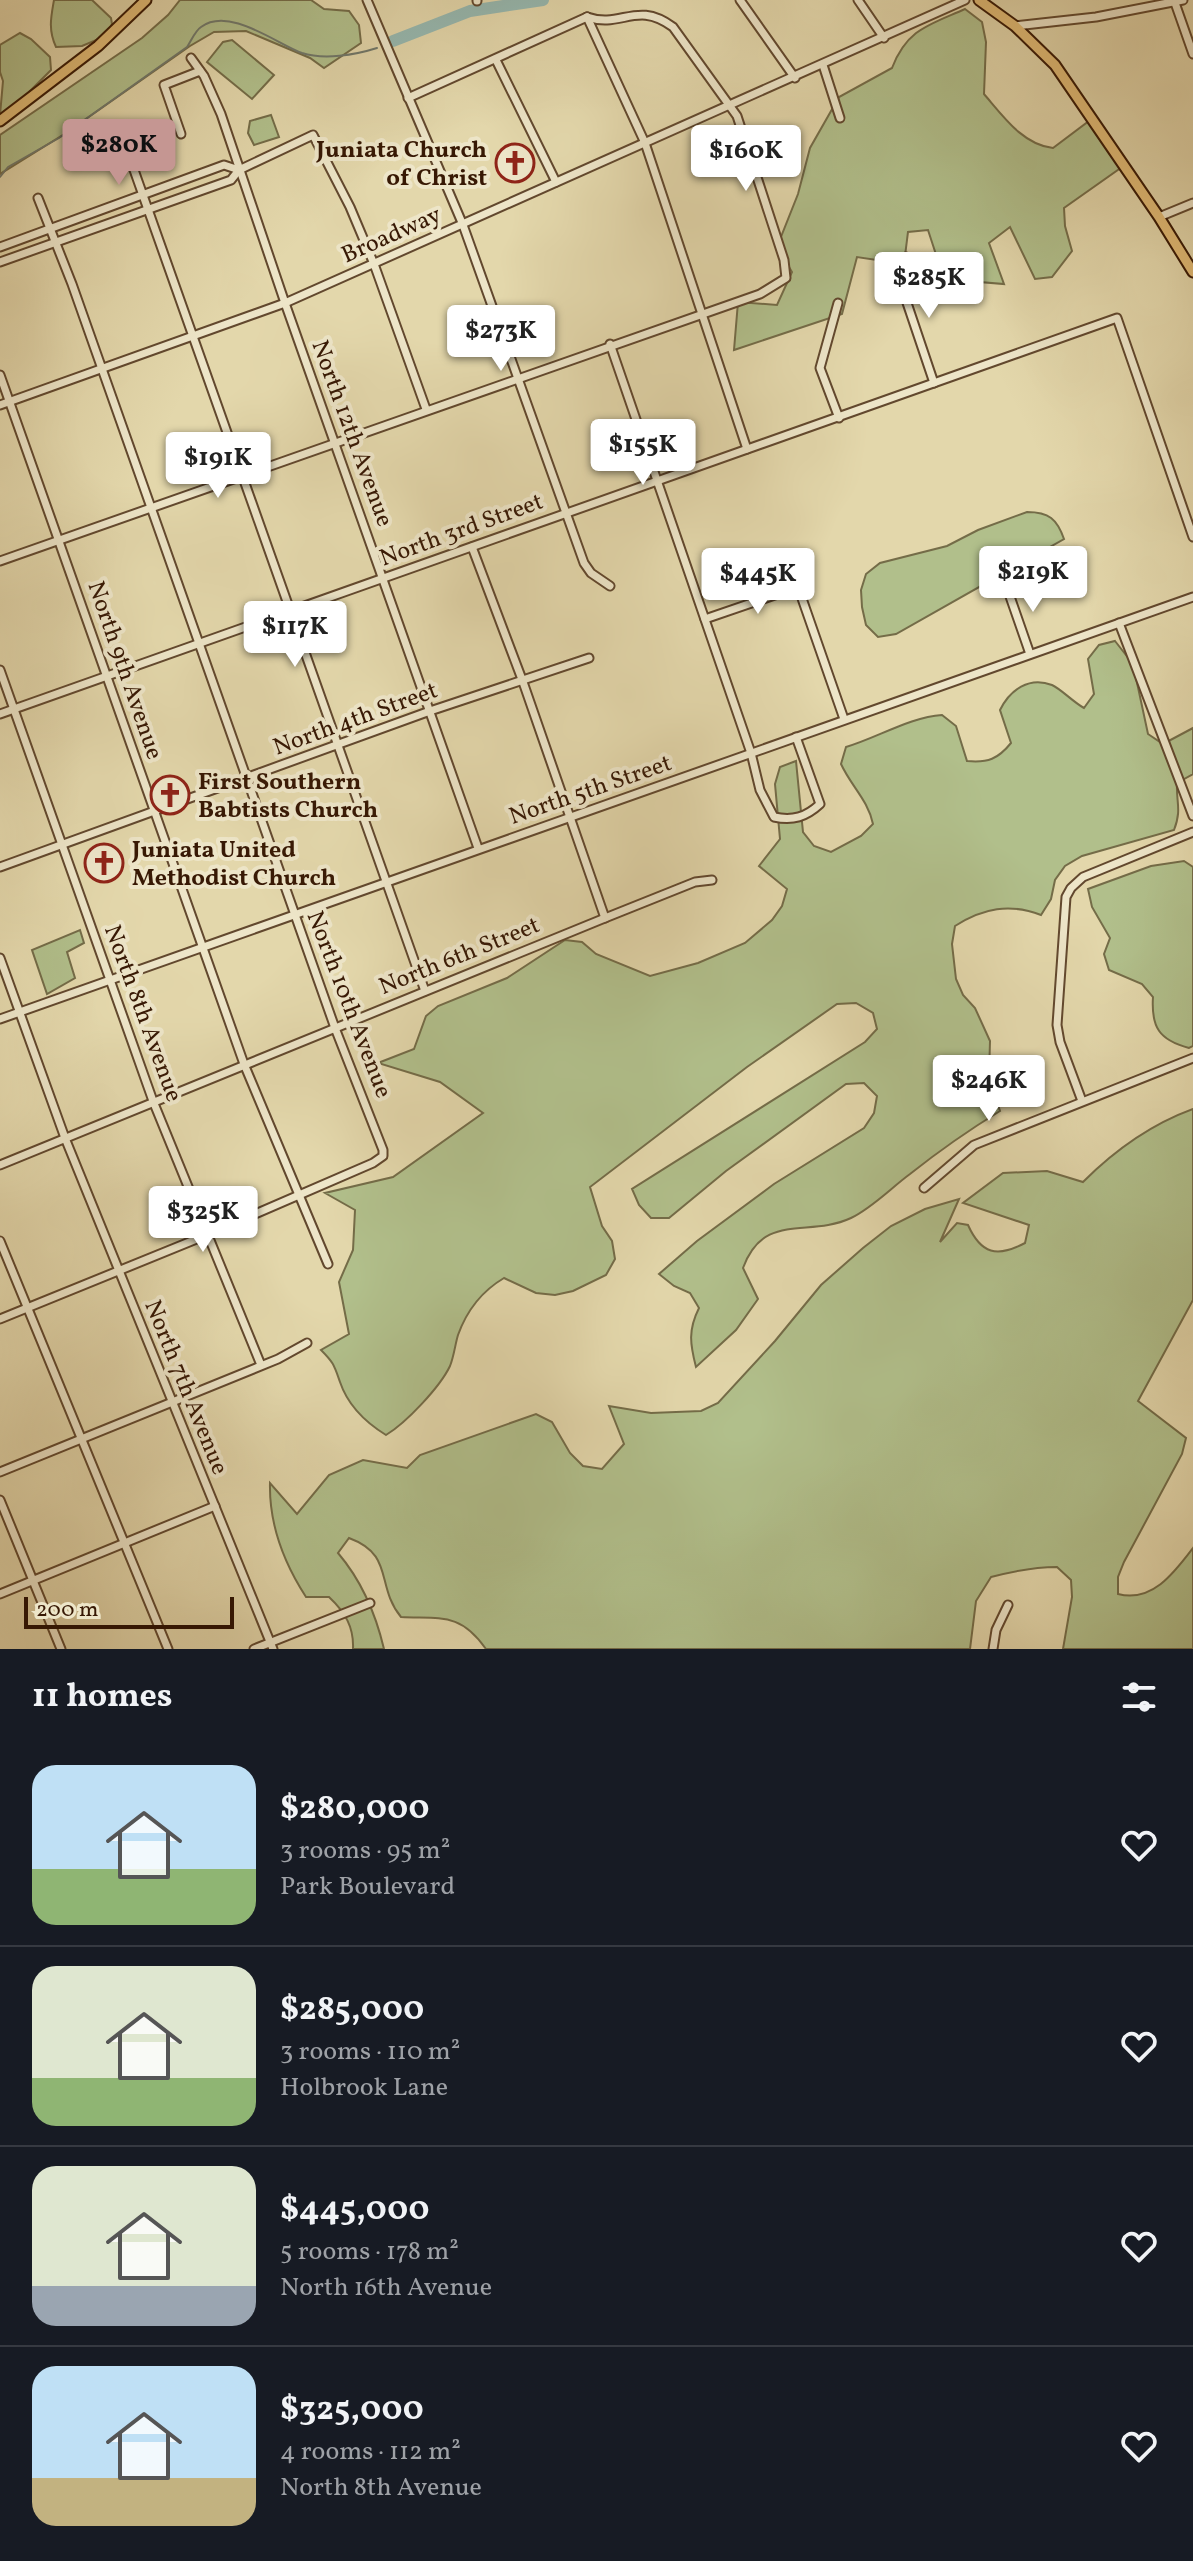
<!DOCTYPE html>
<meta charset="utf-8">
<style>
:root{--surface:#171b24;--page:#242831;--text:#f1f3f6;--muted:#9ea1a6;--line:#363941;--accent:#c59692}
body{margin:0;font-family:Vollkorn,serif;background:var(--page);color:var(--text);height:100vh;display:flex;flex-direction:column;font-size:30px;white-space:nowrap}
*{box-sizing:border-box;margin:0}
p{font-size:26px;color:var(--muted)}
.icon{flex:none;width:44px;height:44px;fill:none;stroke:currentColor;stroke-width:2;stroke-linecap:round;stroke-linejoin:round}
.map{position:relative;height:1649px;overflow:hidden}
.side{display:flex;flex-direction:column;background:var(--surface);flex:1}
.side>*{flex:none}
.scale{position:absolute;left:24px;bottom:20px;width:210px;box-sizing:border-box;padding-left:8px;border:4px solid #371804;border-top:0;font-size:22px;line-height:28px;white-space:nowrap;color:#371804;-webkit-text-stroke:6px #ede5c8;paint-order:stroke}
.price{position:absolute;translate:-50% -68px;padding:0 18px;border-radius:8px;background:#fff;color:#222;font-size:26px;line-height:52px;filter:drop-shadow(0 2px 4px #0008)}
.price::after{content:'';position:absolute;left:50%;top:48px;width:24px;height:18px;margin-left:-12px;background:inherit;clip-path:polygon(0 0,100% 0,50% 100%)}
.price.active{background:var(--accent);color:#111}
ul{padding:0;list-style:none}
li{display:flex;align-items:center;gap:24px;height:200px;padding:0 32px}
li+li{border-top:2px solid var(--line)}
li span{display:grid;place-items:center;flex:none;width:224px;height:160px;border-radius:24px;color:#555}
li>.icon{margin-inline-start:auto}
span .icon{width:96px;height:96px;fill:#fffc;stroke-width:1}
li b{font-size:34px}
h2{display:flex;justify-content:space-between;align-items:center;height:96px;padding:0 32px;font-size:34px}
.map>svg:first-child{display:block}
</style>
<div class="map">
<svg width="1193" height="1649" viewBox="0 0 1193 1649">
<rect width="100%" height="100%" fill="#e3d7ab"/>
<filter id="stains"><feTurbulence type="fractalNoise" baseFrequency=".0025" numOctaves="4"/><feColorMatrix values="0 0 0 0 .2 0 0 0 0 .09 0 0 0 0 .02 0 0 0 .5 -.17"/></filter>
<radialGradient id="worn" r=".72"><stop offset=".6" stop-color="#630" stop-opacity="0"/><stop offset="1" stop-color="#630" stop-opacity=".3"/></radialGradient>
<g fill="#b1bf8b" stroke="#746c48" stroke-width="2">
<path d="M 54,0 L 92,0 L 111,18 L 112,24 L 106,36 L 82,46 L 56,47 C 48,30 51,17 54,0 Z"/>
<path d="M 180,0 L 311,0 L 324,9 L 349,11 L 359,25 L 361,43 L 324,68 L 310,58 L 246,31 L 214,32 L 190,46 L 66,133 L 0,174 L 0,135 L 142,38 L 168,15 Z"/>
<path d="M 965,9 L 982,22 L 986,42 L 984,94 C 1003,116 1023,145 1053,148 L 1089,121 L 1122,167 L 1064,208 L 1065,226 L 1072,251 L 1052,277 L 1035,279 L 1010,227 L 989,243 L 1004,284 L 944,279 L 928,230 L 908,232 L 904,264 L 857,257 L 842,314 L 734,350 L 738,302 L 777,305 L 792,272 L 777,247 L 798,194 L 810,148 L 839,97 L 892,68 C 907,29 929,25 965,9 Z"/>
<path d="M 20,33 L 31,39 L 50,57 L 51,70 L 21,100 L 0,115 L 3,81 L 0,72 L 0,45 Z"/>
<path d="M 232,40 L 274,75 L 252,99 L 207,62 L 223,42 Z"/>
<path d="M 271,115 L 279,137 L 254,145 L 248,133 L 250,121 Z"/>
<path d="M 1027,512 C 1049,512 1057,519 1064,539 L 896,634 L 878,637 L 866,625 L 862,607 L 861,590 L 866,574 L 880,563 L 947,546 L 978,530 Z"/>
<path d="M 1115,641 L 1133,664 L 1148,734 L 1163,744 L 1193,728 L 1193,774 L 1177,783 C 1176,803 1182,809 1174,830 L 1082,856 L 1065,866 L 1055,880 L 1051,899 L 1041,915 C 1010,903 983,908 955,926 L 952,944 L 956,979 L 963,995 L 975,1008 L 990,1041 L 989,1077 L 1000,1111 C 969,1130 939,1151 910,1174 C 891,1188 872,1208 851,1218 C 808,1238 764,1211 743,1268 L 758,1299 L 736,1330 L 696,1367 C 690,1344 688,1330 699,1308 L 690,1293 L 674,1286 L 659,1274 L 697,1241 L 774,1184 L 864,1128 L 874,1113 L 877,1096 L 864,1083 L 846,1084 L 726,1171 L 669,1218 L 651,1218 L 639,1205 L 632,1189 L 865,1042 L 877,1029 L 873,1013 L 856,1003 L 837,1004 L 747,1067 L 590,1187 L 602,1226 L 612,1241 L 615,1259 L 606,1275 L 573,1291 L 555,1295 L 536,1293 L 504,1278 C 482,1291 467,1310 458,1335 C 455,1345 454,1356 450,1366 C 440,1387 406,1423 386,1435 C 365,1422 348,1406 340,1382 C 334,1365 334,1363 321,1350 L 349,1334 L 339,1282 L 353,1250 L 355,1210 L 325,1193 L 393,1177 L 483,1113 L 440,1082 L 378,1063 L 414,1049 L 426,1016 L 438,1006 L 507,978 L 565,940 L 582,942 L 596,954 L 650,976 L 698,963 L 745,943 L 772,920 L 782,906 L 787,889 L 759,866 L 780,839 L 775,784 L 780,767 L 796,761 L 803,832 L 814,846 L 831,852 L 861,836 L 873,824 C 868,800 851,786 841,764 L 846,747 C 877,738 910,717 942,715 L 956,726 L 967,761 C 988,763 998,759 1011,743 L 1000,710 C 1010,690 1029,676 1052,685 C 1061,689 1073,702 1084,708 L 1094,694 L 1088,659 L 1099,645 Z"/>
<path d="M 1184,861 L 1193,867 L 1193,1046 L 1189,1048 C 1159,1040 1151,1027 1153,997 L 1142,984 L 1109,970 L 1104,954 L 1110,938 L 1092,907 L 1088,889 L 1151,866 Z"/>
<path d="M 80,930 L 84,943 L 67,952 L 75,978 L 47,994 L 32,950 Z"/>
<path d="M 1193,1109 L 1193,1300 L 1138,1401 L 1186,1438 L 1182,1454 L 1124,1562 L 1118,1577 L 1118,1594 C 1152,1603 1174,1573 1193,1548 L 1193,1649 L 1063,1649 L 1072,1597 L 1071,1580 L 1057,1567 C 1033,1567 1014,1571 991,1577 L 976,1601 L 970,1649 L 486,1649 C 460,1612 441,1619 401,1617 C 375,1585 395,1555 349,1538 L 338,1553 C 361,1580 376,1615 384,1649 L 353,1649 C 354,1627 345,1612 329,1597 L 306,1597 C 284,1563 269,1524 270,1483 L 297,1514 L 329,1475 L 363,1460 L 407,1468 L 420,1455 L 536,1414 L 552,1422 L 570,1453 L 583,1466 L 602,1469 L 624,1444 L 609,1406 L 651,1413 L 701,1411 L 718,1403 L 775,1341 L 821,1285 L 863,1248 L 891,1226 L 925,1209 L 959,1199 L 940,1242 L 957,1223 L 968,1225 C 981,1254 997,1258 1025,1243 L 1029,1225 L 963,1203 L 1003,1173 L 1047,1171 L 1083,1182 C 1114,1151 1152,1124 1193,1109 Z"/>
</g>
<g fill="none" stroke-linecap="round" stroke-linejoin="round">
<path stroke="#70786b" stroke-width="2" d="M 0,177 L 8,167 L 59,138 L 187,47 C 191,41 195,31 201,27 C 229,6 277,44 302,53 C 324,60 355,55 377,48"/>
<path stroke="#96b8b0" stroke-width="12" d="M 393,41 L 470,11 L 543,0"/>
<g stroke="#62482e" stroke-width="11">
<g id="minor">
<path d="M 367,0 L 463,225 L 584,563 L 591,573 L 610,586"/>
<path d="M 477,0 L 477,1"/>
<path d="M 740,0 L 795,78"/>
<path d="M 858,0 L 884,38"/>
<path d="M 1174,0 L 1193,54"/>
<path d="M 587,17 L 645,143 L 747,449"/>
<path d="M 1015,26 L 1096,17 L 1183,0"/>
<path d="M 191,58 L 204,76 L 221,114 L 285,303 L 478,848"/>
<path d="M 496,60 L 556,182"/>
<path d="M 823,65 L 840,118"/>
<path d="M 408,98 L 587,17"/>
<path d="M 181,134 L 164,85 L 200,71"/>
<path d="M 128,153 L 425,991"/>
<path d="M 1159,217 L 1193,203"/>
<path d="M 0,247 L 224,165 L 239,170"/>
<path d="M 906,257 L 903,291 L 934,383"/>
<path d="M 0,262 L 231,180 L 239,170 L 313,135 L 350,207 L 374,264 L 426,409"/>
<path d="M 838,303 L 820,368 L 839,418"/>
<path d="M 610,344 L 751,753 L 760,790 L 774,817 C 793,821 806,817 820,804 L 796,737"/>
<path d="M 0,375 L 244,1064 L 328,1264"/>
<path d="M 0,405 L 285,303 L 965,0"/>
<path d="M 472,547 L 523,682 L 605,918"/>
<path d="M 0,561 L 760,294 L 786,278 L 784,260 L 737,116 L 673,27 C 636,0 622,29 587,17"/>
<path d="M 1006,585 L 1030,654"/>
<path d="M 705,619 L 798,587 L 844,719"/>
<path d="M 1119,623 L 1193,816"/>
<path d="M 0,670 L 153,1101 L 261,1365"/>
<path d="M 0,714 L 1117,318 L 1193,537"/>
<path d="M 0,867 L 430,711 L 589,658"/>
<path d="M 0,958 L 65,1138 L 273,1649"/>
<path d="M 0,1019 L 1193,597"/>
<path d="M 1082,1101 L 1060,1042 L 1057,1025 L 1066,897 L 1071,888 L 1083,877 L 1193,832"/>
<path d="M 0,1165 L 605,918 L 695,882 L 712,880"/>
<path d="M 924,1188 L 974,1145 L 1193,1058"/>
<path d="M 0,1241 L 168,1649"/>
<path d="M 0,1319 L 209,1234 L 373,1163 L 383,1156 L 383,1150 L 335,1028 L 72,284 L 38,198"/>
<path d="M 0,1472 L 278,1359 L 307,1343"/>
<path d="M 0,1500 L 61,1649"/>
<path d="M 0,1594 L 215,1506"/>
<path d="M 254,1649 L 370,1603"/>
<path d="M 993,1649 L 996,1630 L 1008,1605"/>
</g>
</g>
<g stroke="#371804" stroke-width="13">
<g id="major">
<path d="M 979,0 L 1015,26 L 1055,65 L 1159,217 L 1193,272"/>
<path d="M 0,121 L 98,46 L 146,0"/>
</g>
</g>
<use href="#minor" stroke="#ede5c8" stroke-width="7"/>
<use href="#major" stroke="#e2bc76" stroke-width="9"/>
</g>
<defs>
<g id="church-ring" transform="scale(2)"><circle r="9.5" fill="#ede5c8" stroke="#8f2418" stroke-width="1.5"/><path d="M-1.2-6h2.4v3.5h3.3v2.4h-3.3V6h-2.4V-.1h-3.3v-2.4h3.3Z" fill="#8f2418"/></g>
</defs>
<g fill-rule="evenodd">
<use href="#church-ring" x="515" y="163"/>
<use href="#church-ring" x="170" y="795"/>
<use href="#church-ring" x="104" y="863"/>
</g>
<g text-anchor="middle" stroke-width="8" stroke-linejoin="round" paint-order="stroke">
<g font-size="24" font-weight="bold" fill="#371804" stroke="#ede5c8" text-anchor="start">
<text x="487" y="157" text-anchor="end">Juniata Church<tspan x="487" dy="28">of Christ</tspan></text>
<text x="198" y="789">First Southern<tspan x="198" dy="28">Babtists Church</tspan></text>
<text x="132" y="857">Juniata United<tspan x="132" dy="28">Methodist Church</tspan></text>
</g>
<g font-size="24" fill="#371804" stroke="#ede5c8">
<text transform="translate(391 234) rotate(-24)" y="8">Broadway</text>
<text transform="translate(353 433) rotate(70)" y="8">North 12th Avenue</text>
<text transform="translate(461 529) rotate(-20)" y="8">North 3rd Street</text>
<text transform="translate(126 670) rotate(71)" y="8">North 9th Avenue</text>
<text transform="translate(355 718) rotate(-20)" y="8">North 4th Street</text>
<text transform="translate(590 789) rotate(-19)" y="8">North 5th Street</text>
<text transform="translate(459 955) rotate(-22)" y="8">North 6th Street</text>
<text transform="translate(350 1004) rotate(69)" y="8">North 10th Avenue</text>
<text transform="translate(144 1013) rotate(70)" y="8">North 8th Avenue</text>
<text transform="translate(187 1387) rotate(68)" y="8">North 7th Avenue</text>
</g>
</g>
<rect width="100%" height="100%" filter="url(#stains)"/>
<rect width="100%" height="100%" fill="url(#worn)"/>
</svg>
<div class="scale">200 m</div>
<b class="price active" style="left:119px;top:187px">$280K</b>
<b class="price" style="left:746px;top:193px">$160K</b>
<b class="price" style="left:929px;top:320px">$285K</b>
<b class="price" style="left:501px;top:373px">$273K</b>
<b class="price" style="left:643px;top:487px">$155K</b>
<b class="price" style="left:218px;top:500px">$191K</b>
<b class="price" style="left:1033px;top:614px">$219K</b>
<b class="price" style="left:758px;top:616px">$445K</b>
<b class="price" style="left:295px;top:669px">$117K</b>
<b class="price" style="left:989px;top:1123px">$246K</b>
<b class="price" style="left:203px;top:1254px">$325K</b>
</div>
<section class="side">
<h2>11 homes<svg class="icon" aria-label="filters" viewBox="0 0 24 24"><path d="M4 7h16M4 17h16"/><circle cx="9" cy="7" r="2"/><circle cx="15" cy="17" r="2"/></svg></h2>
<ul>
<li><span style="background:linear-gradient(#bfe0f5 65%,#8fb573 0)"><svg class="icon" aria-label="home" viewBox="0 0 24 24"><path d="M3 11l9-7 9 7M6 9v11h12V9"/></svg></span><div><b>$280,000</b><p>3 rooms · 95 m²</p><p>Park Boulevard</p></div><svg class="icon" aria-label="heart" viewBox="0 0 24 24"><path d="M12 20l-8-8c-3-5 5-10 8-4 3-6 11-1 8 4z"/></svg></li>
<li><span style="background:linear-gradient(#dfe7d0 70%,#8fb573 0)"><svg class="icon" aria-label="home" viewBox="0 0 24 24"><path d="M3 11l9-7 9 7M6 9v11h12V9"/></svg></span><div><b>$285,000</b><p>3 rooms · 110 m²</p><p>Holbrook Lane</p></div><svg class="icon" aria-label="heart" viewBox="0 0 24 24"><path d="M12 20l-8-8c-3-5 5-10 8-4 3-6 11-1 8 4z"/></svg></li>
<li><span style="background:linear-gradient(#dfe7d0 75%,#9aa5b1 0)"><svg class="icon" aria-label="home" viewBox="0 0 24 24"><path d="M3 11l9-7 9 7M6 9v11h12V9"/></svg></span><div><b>$445,000</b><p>5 rooms · 178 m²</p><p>North 16th Avenue</p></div><svg class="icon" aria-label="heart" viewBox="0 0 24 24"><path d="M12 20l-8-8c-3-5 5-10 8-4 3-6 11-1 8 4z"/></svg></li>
<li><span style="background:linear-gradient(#bfe0f5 70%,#c2b280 0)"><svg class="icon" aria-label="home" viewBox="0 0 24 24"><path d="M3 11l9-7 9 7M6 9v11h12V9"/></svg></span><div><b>$325,000</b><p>4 rooms · 112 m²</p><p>North 8th Avenue</p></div><svg class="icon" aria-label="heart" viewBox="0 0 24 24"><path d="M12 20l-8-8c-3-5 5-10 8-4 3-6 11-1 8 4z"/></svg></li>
</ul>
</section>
